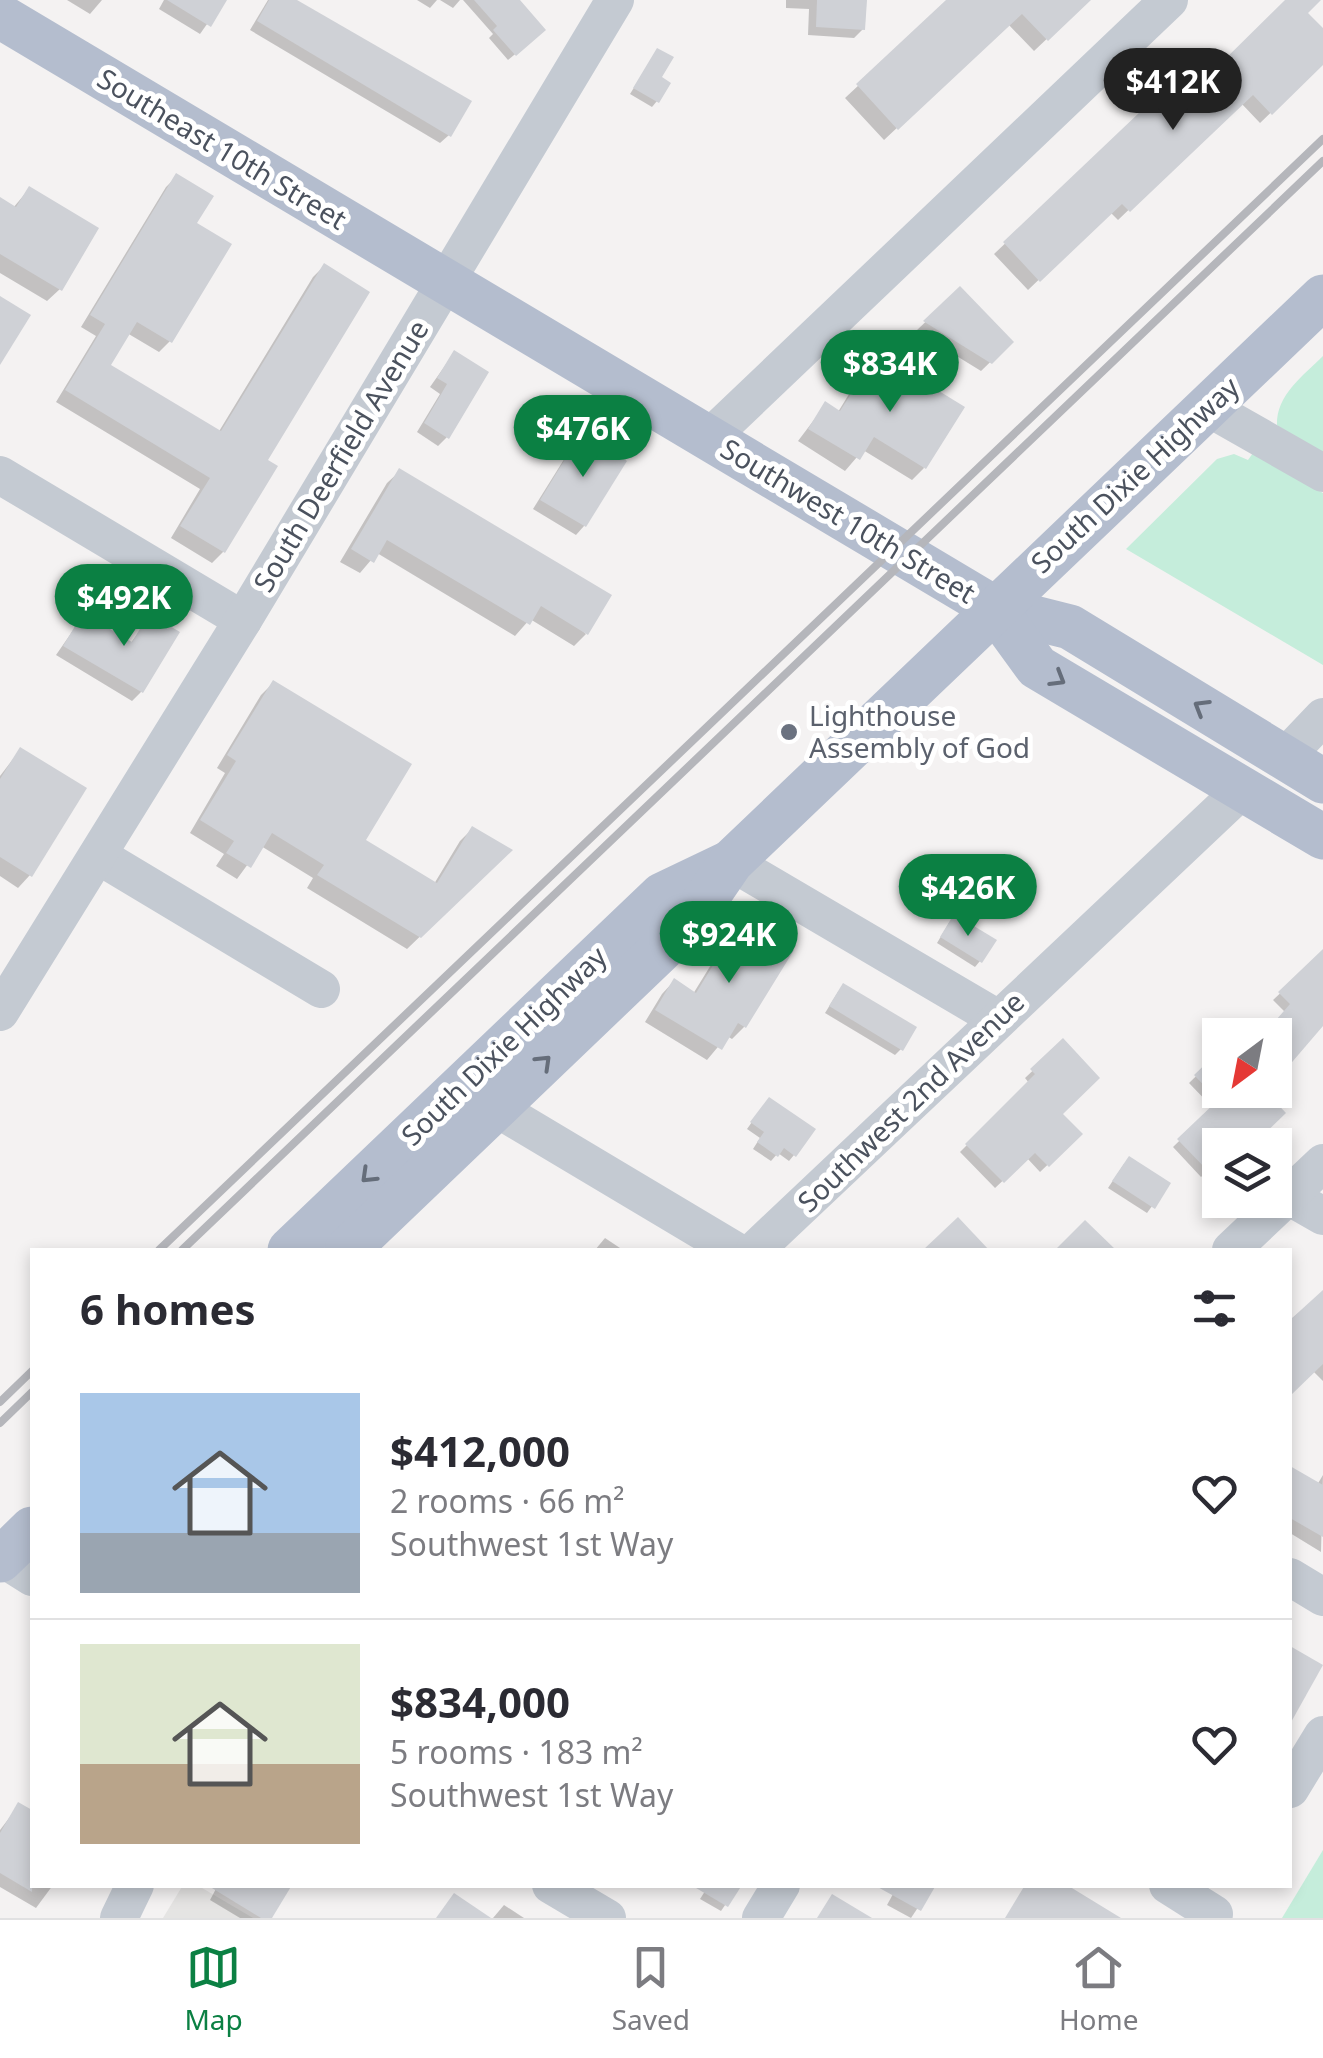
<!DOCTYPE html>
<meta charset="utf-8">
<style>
:root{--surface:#fff;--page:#f7f7f7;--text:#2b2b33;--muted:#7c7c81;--line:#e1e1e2;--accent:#0b8043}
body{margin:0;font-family:"Noto Sans",sans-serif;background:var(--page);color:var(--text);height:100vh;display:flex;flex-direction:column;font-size:38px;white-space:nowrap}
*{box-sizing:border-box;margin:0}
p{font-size:32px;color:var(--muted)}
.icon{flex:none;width:55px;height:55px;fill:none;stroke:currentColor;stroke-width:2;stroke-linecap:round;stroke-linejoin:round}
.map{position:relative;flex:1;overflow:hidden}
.side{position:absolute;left:30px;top:1248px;width:1262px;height:640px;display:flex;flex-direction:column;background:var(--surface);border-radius:0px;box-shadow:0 5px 15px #0003}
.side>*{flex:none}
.needle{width:65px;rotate:212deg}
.controls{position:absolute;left:1202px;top:1018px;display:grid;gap:20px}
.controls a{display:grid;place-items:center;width:90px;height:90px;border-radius:0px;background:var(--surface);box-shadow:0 5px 15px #0003;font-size:50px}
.price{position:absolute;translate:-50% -85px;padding:0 22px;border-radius:35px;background:var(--accent);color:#fff;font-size:32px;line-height:65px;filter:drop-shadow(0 2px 5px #0008)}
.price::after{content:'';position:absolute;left:50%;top:60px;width:30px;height:22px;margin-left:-15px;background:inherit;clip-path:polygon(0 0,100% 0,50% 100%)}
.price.active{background:#222;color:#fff}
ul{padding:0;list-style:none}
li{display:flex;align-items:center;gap:30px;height:250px;padding:0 50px}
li+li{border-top:2px solid var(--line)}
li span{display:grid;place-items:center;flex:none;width:280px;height:200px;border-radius:0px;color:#555}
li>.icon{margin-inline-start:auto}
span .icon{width:120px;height:120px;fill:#fffc;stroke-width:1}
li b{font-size:42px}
h2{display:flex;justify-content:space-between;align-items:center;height:120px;padding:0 50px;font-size:42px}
.tab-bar{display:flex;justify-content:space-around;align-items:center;height:140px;border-top:2px solid var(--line);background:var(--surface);font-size:28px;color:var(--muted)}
.tab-bar a{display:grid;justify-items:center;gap:5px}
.tab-bar .active{color:var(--accent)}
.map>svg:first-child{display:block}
</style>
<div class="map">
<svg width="1323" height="1918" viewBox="0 0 1323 1918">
<rect width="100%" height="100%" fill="#f4f2f2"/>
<path fill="#e5e4e3" d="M 183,1885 L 197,1885 L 253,1918 L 163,1918 Z"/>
<g fill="#c5eddb">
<path d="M 1323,356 L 1323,459 L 1277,425 C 1276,395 1303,376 1323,356 Z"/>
<path d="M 1253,453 L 1323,493 L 1323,665 L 1126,549 L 1217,459 L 1234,454 L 1248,460 Z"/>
<path d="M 1323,1850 L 1323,1918 L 1282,1918 Z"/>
</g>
<g fill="#0003">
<path d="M 67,0 L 102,0 L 90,14 Z"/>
<path d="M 164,0 L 224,0 L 200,34 L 159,9 Z"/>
<path d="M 268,0 L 292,0 L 449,135 L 440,143 L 250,30 Z"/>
<path d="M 417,0 L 437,0 L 430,8 Z"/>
<path d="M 440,0 L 460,0 L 453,8 Z"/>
<path d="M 463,0 L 516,0 L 537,36 L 508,60 L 489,38 L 493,34 Z"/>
<path d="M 786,0 L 864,0 L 863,29 L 854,38 L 808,35 L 809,9 L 786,8 Z"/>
<path d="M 950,0 L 1088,0 L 1034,51 L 1008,24 L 884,140 L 845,98 Z"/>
<path d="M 1289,0 L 1319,0 L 1305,13 L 1323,31 L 1323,62 L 1260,123 L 1241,103 L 1118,220 L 1110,212 L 1028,290 L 994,254 L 1200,59 L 1214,73 Z"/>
<path d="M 657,51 L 657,101 L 652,107 L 630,94 Z"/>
<path d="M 177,176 L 170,341 L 159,352 L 127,333 L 108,366 L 218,433 L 313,277 L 324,266 L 264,461 L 274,467 L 223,552 L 212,563 L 171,538 L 200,489 L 56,402 L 96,336 L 81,327 L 166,187 Z"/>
<path d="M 29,189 L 60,289 L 47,301 L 0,273 L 0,200 L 13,208 Z"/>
<path d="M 960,289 L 1011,342 L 981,371 L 916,331 Z"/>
<path d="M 454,353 L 447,437 L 438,446 L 417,432 L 440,394 L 430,387 Z"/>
<path d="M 877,356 L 924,468 L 912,480 L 863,450 L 845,471 L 798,441 L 826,404 L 838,412 L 865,368 Z"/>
<path d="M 582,436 L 584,526 L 576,535 L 533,509 L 573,445 Z"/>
<path d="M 400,471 L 586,634 L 574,646 L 530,619 L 515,636 L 377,553 L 360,573 L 340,562 L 387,483 Z"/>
<path d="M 83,616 L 130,644 L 150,617 L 176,633 L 141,692 L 132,701 L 56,655 Z"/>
<path d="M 273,683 L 363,841 L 434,884 L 460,841 L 472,829 L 509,851 L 407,949 L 307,888 L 313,878 L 261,846 L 237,879 L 216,866 L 224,854 L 190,833 L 225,773 L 217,768 L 261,695 Z"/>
<path d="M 20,750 L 30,875 L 18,888 L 0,876 L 0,776 Z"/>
<path d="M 742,922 L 744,1027 L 732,1039 L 727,1036 L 707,1060 L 645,1022 L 662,994 L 674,981 L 693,994 L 730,934 Z"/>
<path d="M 949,923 L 980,961 L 975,967 L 937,943 Z"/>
<path d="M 1323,953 L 1323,1026 L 1321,1024 L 1275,1078 L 1275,1035 L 1265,1035 L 1285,1012 L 1273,1000 Z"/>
<path d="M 838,992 L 901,1049 L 895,1055 L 825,1013 Z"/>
<path d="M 1063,1042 L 1060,1114 L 1080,1134 L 1040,1172 L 1027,1158 L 995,1188 L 960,1152 L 1029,1083 L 1025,1078 Z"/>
<path d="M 1216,1057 L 1220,1061 L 1220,1090 L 1264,1090 L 1250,1145 L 1220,1145 L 1220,1159 L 1201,1177 L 1173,1147 L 1213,1108 L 1189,1083 Z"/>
<path d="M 764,1105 L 794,1155 L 789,1161 L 778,1153 L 771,1161 L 753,1149 L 760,1138 L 747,1129 Z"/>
<path d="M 1124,1164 L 1168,1184 L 1147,1213 L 1108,1188 Z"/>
<path d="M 605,1238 L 623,1250 L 595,1250 Z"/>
<path d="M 1323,1293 L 1323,1381 L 1313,1371 L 1290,1393 L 1290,1320 Z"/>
<path d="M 1290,1469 L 1317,1485 L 1323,1475 L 1321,1552 L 1290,1533 Z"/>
<path d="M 19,1805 L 32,1813 L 32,1885 L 53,1885 L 36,1908 L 0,1887 L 0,1830 Z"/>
<path d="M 218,1885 L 289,1885 L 269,1918 L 240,1918 L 210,1900 Z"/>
<path d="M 709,1885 L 739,1885 L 721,1911 L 700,1899 Z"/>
<path d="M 898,1885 L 933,1885 L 911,1918 L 887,1905 Z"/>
<path d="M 504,1905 L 524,1918 L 493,1918 Z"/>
</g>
<g fill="#cfd1d6">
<path d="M 167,0 L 227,0 L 211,27 Z"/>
<path d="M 269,0 L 297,0 L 472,101 L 451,137 L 257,21 Z"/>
<path d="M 474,0 L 520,0 L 546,30 L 516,56 L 493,30 L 497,26 Z"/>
<path d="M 817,0 L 867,0 L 865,30 L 816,27 Z"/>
<path d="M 946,0 L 1091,0 L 1048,41 L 1022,14 L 898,130 L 856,84 Z"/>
<path d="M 1285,0 L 1321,0 L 1308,13 L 1323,28 L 1323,65 L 1272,115 L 1253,95 L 1130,212 L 1122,204 L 1040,282 L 1003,242 L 1200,55 L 1214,70 Z"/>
<path d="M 657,48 L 674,57 L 662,77 L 671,83 L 659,103 L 633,88 Z"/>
<path d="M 176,173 L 214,196 L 197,223 L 232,244 L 172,343 L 137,322 L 111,365 L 221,431 L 324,263 L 370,292 L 268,460 L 278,466 L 225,553 L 180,526 L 210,478 L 65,390 L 105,324 L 90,315 Z"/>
<path d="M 29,186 L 99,228 L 62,291 L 0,254 L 0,197 L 16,207 Z"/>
<path d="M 960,286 L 1014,342 L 992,364 L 923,321 Z"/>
<path d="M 0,296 L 31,315 L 0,365 Z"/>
<path d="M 454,350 L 489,372 L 449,439 L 424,423 L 447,384 L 437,378 Z"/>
<path d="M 877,353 L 965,407 L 926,469 L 874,437 L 860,460 L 808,429 L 825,401 L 840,411 Z"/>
<path d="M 581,433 L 627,461 L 586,527 L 540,500 Z"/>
<path d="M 399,468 L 612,595 L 588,635 L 541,606 L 530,625 L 387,540 L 374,563 L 351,549 Z"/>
<path d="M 83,613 L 132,642 L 149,614 L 180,632 L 143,693 L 63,646 Z"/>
<path d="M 273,680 L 412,764 L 366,840 L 437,883 L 472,826 L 513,850 L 421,938 L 317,875 L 324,865 L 272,833 L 251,868 L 226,853 L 234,841 L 200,820 L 236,761 L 227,755 Z"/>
<path d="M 20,747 L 87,788 L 32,877 L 0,857 L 0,779 Z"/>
<path d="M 954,914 L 997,940 L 982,963 L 940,937 Z"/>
<path d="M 742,918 L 794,950 L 746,1028 L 738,1023 L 722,1050 L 655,1010 L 674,978 L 696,993 Z"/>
<path d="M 1323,949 L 1323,1026 L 1275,1082 L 1275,1035 L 1263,1035 L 1290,1004 L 1278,992 Z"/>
<path d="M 843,983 L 917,1027 L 903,1051 L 829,1006 Z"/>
<path d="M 1063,1038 L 1100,1078 L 1063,1114 L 1083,1134 L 1049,1167 L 1035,1153 L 1004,1183 L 965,1144 L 1035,1074 L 1030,1069 Z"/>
<path d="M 1220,1050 L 1220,1090 L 1264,1090 L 1286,1113 L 1253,1145 L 1220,1145 L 1220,1162 L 1209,1172 L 1177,1139 L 1218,1100 L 1194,1075 Z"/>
<path d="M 769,1097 L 816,1129 L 796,1157 L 784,1148 L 778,1157 L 757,1142 L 764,1132 L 750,1122 Z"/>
<path d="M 1129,1156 L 1171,1183 L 1155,1209 L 1112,1181 Z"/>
<path d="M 958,1217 L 989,1250 L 923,1250 Z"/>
<path d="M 1085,1220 L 1116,1250 L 1055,1250 Z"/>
<path d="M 1323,1290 L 1323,1364 L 1290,1396 L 1290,1320 Z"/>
<path d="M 1290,1466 L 1323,1485 L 1323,1537 L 1290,1518 Z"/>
<path d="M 1290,1646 L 1323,1665 L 1290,1724 Z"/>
<path d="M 18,1802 L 32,1810 L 32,1892 L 0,1873 L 0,1833 Z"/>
<path d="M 207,1885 L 292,1885 L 272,1918 L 261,1918 Z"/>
<path d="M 691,1885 L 742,1885 L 728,1907 Z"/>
<path d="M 874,1885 L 936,1885 L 921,1911 Z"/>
<path d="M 1025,1885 L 1067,1885 L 1121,1918 L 1005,1918 Z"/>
<path d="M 454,1893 L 491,1918 L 436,1918 Z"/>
<path d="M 832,1894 L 872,1918 L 817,1918 Z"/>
</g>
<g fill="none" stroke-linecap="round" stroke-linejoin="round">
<g stroke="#c4cad2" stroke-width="38">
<path d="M 1207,407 L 1323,473"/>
<path d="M 708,439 L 1169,0"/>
<path d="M 0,475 L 243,620"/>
<path d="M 1284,758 L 1323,717"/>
<path d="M 99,856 L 321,989"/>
<path d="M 731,862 L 998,1019"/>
<path d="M 0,1012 L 243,620 L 615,0"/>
<path d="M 496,1108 L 734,1250"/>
<path d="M 1288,1196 L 1323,1216"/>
<path d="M 755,1250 L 1243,789"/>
<path d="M 1231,1250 L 1323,1163"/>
<path d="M 2,1558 L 32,1577"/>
<path d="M 1290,1577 L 1323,1597"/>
<path d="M 1290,1789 L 1323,1735"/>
<path d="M 551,1885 L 607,1918"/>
<path d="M 1168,1885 L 1214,1914"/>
<path d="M 119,1918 L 135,1885"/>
<path d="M 761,1918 L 781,1885"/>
</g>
<g stroke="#b4bdce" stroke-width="45">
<path d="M 0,16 L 994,608 L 1070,627 L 1323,781"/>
<path d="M 994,608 L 1037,667 L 1323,837"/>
<path d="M 290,1250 L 662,895 L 729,863"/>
<path d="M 347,1250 L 690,922 L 731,862 L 1323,297"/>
<path d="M 0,1560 L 32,1529"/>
</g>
<g stroke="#b5b6bb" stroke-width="8">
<path d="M 159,1250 L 1323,139"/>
<path d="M 182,1250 L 1323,161"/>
<path d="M 0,1402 L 32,1371"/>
<path d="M 0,1423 L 32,1392"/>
</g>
</g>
<defs><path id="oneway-chevron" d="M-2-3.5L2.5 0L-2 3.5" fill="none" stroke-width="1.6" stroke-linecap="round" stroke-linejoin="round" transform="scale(2.5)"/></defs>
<g stroke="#656d7a">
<use href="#oneway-chevron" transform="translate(1058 679) rotate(31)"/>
<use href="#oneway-chevron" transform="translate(1201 707) rotate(-149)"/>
<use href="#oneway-chevron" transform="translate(544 1062) rotate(-44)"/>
<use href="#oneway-chevron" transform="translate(368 1176) rotate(136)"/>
</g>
<circle fill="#6b7280" stroke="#fff" stroke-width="4" cx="789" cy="732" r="10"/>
<g text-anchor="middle" stroke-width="10" stroke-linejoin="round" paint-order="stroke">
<g font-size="28" fill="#4b525e" stroke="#fff">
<text transform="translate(222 149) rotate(31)" y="10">Southeast 10th Street</text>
<text transform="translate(341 456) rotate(-59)" y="10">South Deerfield Avenue</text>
<text transform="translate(1135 475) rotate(-43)" y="10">South Dixie Highway</text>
<text transform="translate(848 521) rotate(31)" y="10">Southwest 10th Street</text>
<text transform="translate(504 1046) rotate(-44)" y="10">South Dixie Highway</text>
<text transform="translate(911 1102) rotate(-44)" y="10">Southwest 2nd Avenue</text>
</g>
<g font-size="28" fill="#5b616d" stroke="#fff" text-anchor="start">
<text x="809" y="726">Lighthouse<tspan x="809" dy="32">Assembly of God</tspan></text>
</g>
</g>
</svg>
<div class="controls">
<a><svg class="needle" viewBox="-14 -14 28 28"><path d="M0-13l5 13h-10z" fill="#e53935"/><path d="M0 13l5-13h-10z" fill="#7c7c81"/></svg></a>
<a><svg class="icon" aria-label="layers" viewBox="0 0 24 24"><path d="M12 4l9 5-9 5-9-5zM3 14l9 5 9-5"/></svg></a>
</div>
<b class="price active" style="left:1173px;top:133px">$412K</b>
<b class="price" style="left:890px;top:415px">$834K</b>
<b class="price" style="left:583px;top:480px">$476K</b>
<b class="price" style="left:124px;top:649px">$492K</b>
<b class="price" style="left:968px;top:939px">$426K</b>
<b class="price" style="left:729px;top:986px">$924K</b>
<section class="side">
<h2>6 homes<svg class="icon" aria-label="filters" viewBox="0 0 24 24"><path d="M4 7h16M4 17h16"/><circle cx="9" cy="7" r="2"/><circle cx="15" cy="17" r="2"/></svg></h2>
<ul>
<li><span style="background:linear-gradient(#a9c7e8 70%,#9aa5b1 0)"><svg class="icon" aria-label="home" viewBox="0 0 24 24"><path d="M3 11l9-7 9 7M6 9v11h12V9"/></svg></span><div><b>$412,000</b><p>2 rooms · 66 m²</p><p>Southwest 1st Way</p></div><svg class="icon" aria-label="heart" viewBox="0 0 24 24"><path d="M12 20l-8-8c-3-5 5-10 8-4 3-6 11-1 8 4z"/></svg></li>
<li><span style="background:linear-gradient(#dfe7d0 60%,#b9a48a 0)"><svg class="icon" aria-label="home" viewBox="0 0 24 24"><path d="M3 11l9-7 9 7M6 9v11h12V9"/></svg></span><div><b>$834,000</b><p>5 rooms · 183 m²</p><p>Southwest 1st Way</p></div><svg class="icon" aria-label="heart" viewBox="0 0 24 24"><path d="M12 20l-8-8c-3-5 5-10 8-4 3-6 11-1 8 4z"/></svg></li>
</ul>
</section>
</div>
<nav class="tab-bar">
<a class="active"><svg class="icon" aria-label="map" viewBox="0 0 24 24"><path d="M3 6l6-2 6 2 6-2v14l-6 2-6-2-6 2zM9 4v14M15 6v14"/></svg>Map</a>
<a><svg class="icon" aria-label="saved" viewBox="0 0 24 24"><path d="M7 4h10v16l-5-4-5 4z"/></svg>Saved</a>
<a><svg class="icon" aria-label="home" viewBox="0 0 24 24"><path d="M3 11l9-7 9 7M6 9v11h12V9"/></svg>Home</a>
</nav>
